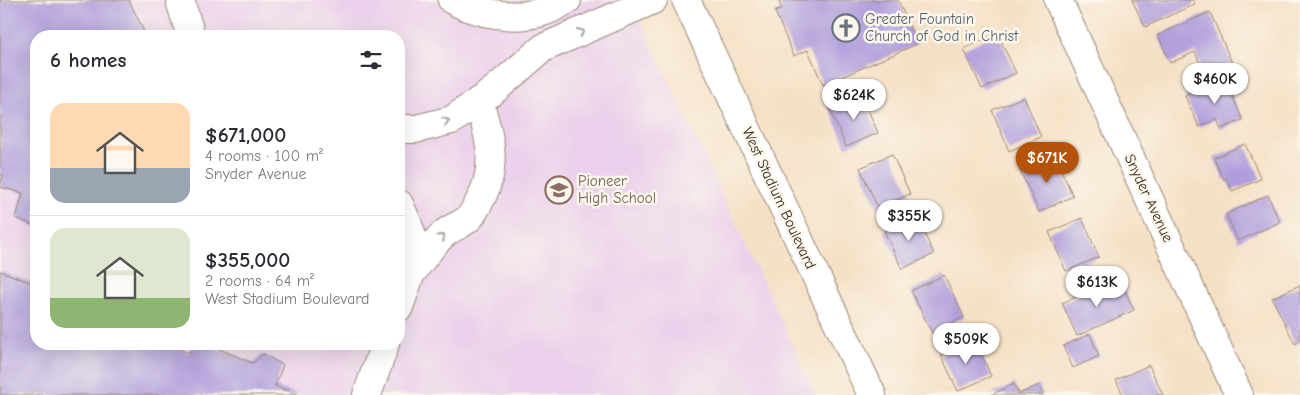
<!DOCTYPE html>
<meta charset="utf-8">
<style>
:root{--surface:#fff;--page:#f7f7f7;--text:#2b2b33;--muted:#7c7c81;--line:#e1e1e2;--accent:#b45309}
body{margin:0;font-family:"Comic Neue",sans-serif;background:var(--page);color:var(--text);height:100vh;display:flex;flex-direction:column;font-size:19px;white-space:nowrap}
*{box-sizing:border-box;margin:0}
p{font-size:16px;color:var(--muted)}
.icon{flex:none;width:28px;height:28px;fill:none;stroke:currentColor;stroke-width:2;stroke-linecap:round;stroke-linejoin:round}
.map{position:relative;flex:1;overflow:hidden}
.side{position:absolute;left:30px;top:30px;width:375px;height:320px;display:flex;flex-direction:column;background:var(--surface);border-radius:20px;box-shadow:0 5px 20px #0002}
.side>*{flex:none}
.price{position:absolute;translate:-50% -42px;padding:0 11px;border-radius:18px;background:#fff;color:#222;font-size:16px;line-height:32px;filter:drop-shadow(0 1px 2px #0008)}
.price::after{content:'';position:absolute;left:50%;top:30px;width:15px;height:11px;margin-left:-8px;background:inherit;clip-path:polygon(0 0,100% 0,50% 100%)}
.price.on{background:var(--accent);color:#fff}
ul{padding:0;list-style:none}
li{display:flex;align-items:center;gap:15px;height:125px;padding:0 20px}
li+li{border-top:1px solid var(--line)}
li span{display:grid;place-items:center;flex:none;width:140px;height:100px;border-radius:15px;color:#555}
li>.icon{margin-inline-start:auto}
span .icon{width:60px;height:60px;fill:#fffc;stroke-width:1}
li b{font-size:21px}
h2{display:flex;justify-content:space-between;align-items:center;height:60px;padding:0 20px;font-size:21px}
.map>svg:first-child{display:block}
</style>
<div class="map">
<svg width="1300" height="395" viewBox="0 0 1300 395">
<rect width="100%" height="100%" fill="#fbf7ec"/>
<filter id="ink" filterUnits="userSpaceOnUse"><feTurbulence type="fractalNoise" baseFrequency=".02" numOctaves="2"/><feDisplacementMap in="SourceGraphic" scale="10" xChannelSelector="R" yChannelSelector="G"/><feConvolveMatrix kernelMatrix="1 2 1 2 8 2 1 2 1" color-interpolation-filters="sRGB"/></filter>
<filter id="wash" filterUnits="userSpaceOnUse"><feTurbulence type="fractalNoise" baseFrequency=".0096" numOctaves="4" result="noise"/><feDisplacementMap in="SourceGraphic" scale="20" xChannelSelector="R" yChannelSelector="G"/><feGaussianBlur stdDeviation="1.12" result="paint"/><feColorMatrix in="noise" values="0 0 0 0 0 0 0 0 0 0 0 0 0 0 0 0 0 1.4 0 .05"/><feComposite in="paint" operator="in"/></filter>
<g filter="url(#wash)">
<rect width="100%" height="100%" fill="#f5e0c5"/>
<path fill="#ebd1eb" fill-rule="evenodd" d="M 0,0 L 631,0 L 816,395 L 0,395 ZM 36,36 L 399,36 L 399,344 L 36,344 Z"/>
<g id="blocks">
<g fill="#af9ddb">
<path d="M 0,0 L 129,0 L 146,36 L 36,36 L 36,227 L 16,218 L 23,193 L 0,187 L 3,175 L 0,174 Z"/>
<path d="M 778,0 L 898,0 L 917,44 L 823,85 L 808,50 L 794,56 L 775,12 L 782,9 Z"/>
<path d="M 1132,0 L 1193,0 L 1195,4 L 1145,27 Z"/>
<path d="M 1210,12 L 1232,63 L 1205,75 L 1195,52 L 1170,63 L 1158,35 Z"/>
<path d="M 997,33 L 1016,73 L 982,89 L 964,49 Z"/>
<path d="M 1225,79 L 1243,120 L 1221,129 L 1217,119 L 1199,127 L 1185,96 Z"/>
<path d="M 861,94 L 878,133 L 846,147 L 829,108 Z"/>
<path d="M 1024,97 L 1041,137 L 1009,151 L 992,110 Z"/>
<path d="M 1245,144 L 1261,179 L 1232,191 L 1226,178 L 1224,180 L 1214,158 Z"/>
<path d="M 892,154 L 910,194 L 878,208 L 860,168 Z"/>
<path d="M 1054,155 L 1073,196 L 1039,212 L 1020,171 Z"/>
<path d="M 1268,195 L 1280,222 L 1238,241 L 1226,214 Z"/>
<path d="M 916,216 L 934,254 L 902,269 L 884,231 Z"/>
<path d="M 1082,218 L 1099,257 L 1066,271 L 1049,232 Z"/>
<path d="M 0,271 L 35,284 L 36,280 L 36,344 L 165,344 L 189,353 L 193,344 L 207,344 L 253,363 L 263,354 L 283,365 L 275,386 L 299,395 L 0,395 Z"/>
<path d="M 944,275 L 964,317 L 932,333 L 911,291 Z"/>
<path d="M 1107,283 L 1111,289 L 1122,284 L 1134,310 L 1077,336 L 1062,303 Z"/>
<path d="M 1300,285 L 1300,341 L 1295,344 L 1272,298 Z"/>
<path d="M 1090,334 L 1099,356 L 1073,368 L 1063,346 Z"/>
<path d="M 975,339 L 991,376 L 958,391 L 941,355 Z"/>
<path d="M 1149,365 L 1163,395 L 1123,395 L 1116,380 Z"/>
<path d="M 1014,384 L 1019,394 L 1039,385 L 1043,395 L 991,395 Z"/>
</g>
</g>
</g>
<g filter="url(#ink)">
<use href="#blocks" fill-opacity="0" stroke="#988572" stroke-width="1"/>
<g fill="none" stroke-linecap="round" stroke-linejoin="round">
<g stroke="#988572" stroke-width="30">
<g id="minor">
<path d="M 181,0 L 181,4 L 191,36"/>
<path d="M 452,0 C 478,14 514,20 542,12 C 551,10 559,4 567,0"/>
<path d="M 1058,0 L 1239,395"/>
<path d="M 399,129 L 416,129 L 452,120 L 492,92 L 543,48 L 653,0"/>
<path d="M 399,204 C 405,217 412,231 414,245 C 416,264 405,289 399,307"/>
<path d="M 410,275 C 421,261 431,245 445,233 C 452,227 464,224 470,217 C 473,213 476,208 478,204 C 499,168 490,138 479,101"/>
<path d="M 367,395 L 385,344"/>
</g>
</g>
<g stroke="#988572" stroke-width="30">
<path id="major" d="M 686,0 L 872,395"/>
</g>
<use href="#minor" stroke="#fff" stroke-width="28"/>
<use href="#major" stroke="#fff" stroke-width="28"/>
</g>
<defs><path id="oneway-chevron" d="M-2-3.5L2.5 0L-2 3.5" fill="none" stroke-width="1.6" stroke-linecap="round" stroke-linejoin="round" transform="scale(1.25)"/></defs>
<g stroke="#a79f9a">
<use href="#oneway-chevron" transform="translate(581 32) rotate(-24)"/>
<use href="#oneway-chevron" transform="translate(446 121) rotate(-19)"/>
<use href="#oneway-chevron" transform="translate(442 237) rotate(-44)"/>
</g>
</g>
<defs>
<g id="church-ring" transform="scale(1.4375)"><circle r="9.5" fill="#fbf7ec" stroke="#6b7280" stroke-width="1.5"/><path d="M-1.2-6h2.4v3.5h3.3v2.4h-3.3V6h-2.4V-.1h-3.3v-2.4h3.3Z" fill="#6b7280"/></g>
<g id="school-ring" transform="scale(1.4375)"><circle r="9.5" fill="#fbf7ec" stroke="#8d6e63" stroke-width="1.5"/><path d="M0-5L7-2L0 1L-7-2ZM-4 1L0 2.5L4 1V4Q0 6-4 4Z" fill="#8d6e63"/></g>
</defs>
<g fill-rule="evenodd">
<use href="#church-ring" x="846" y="28"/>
<use href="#school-ring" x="559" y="190"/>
</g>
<g text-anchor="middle" stroke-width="5" stroke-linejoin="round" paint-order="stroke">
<g font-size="15" fill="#5b616d" stroke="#fbf7ec" text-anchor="start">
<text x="865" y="24">Greater Fountain<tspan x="865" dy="17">Church of God in Christ</tspan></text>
</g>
<g font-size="15" fill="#785e54" stroke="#fbf7ec" text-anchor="start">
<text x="578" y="186">Pioneer<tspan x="578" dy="17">High School</tspan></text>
</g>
<g font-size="15" fill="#3b2a1e" stroke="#fbf7ec">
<text transform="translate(779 198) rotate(65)" y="5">West Stadium Boulevard</text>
<text transform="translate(1149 198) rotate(65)" y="5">Snyder Avenue</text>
</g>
</g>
</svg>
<b class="price" style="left:1215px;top:105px">$460K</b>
<b class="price" style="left:854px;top:121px">$624K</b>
<b class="price on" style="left:1047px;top:184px">$671K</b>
<b class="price" style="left:909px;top:242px">$355K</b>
<b class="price" style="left:1097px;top:308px">$613K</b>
<b class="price" style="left:966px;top:365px">$509K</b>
<section class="side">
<h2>6 homes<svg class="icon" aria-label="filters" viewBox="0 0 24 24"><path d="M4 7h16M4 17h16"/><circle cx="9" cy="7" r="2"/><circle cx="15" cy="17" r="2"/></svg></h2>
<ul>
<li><span style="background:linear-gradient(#ffd9b3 65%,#9aa5b1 0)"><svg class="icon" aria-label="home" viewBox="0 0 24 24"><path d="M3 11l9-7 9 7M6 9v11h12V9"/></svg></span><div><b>$671,000</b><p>4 rooms · 100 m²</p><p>Snyder Avenue</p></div></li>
<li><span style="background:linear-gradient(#dfe7d0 70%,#8fb573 0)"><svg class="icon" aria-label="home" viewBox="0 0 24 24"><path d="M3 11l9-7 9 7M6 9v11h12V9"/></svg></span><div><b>$355,000</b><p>2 rooms · 64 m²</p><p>West Stadium Boulevard</p></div></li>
</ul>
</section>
</div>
